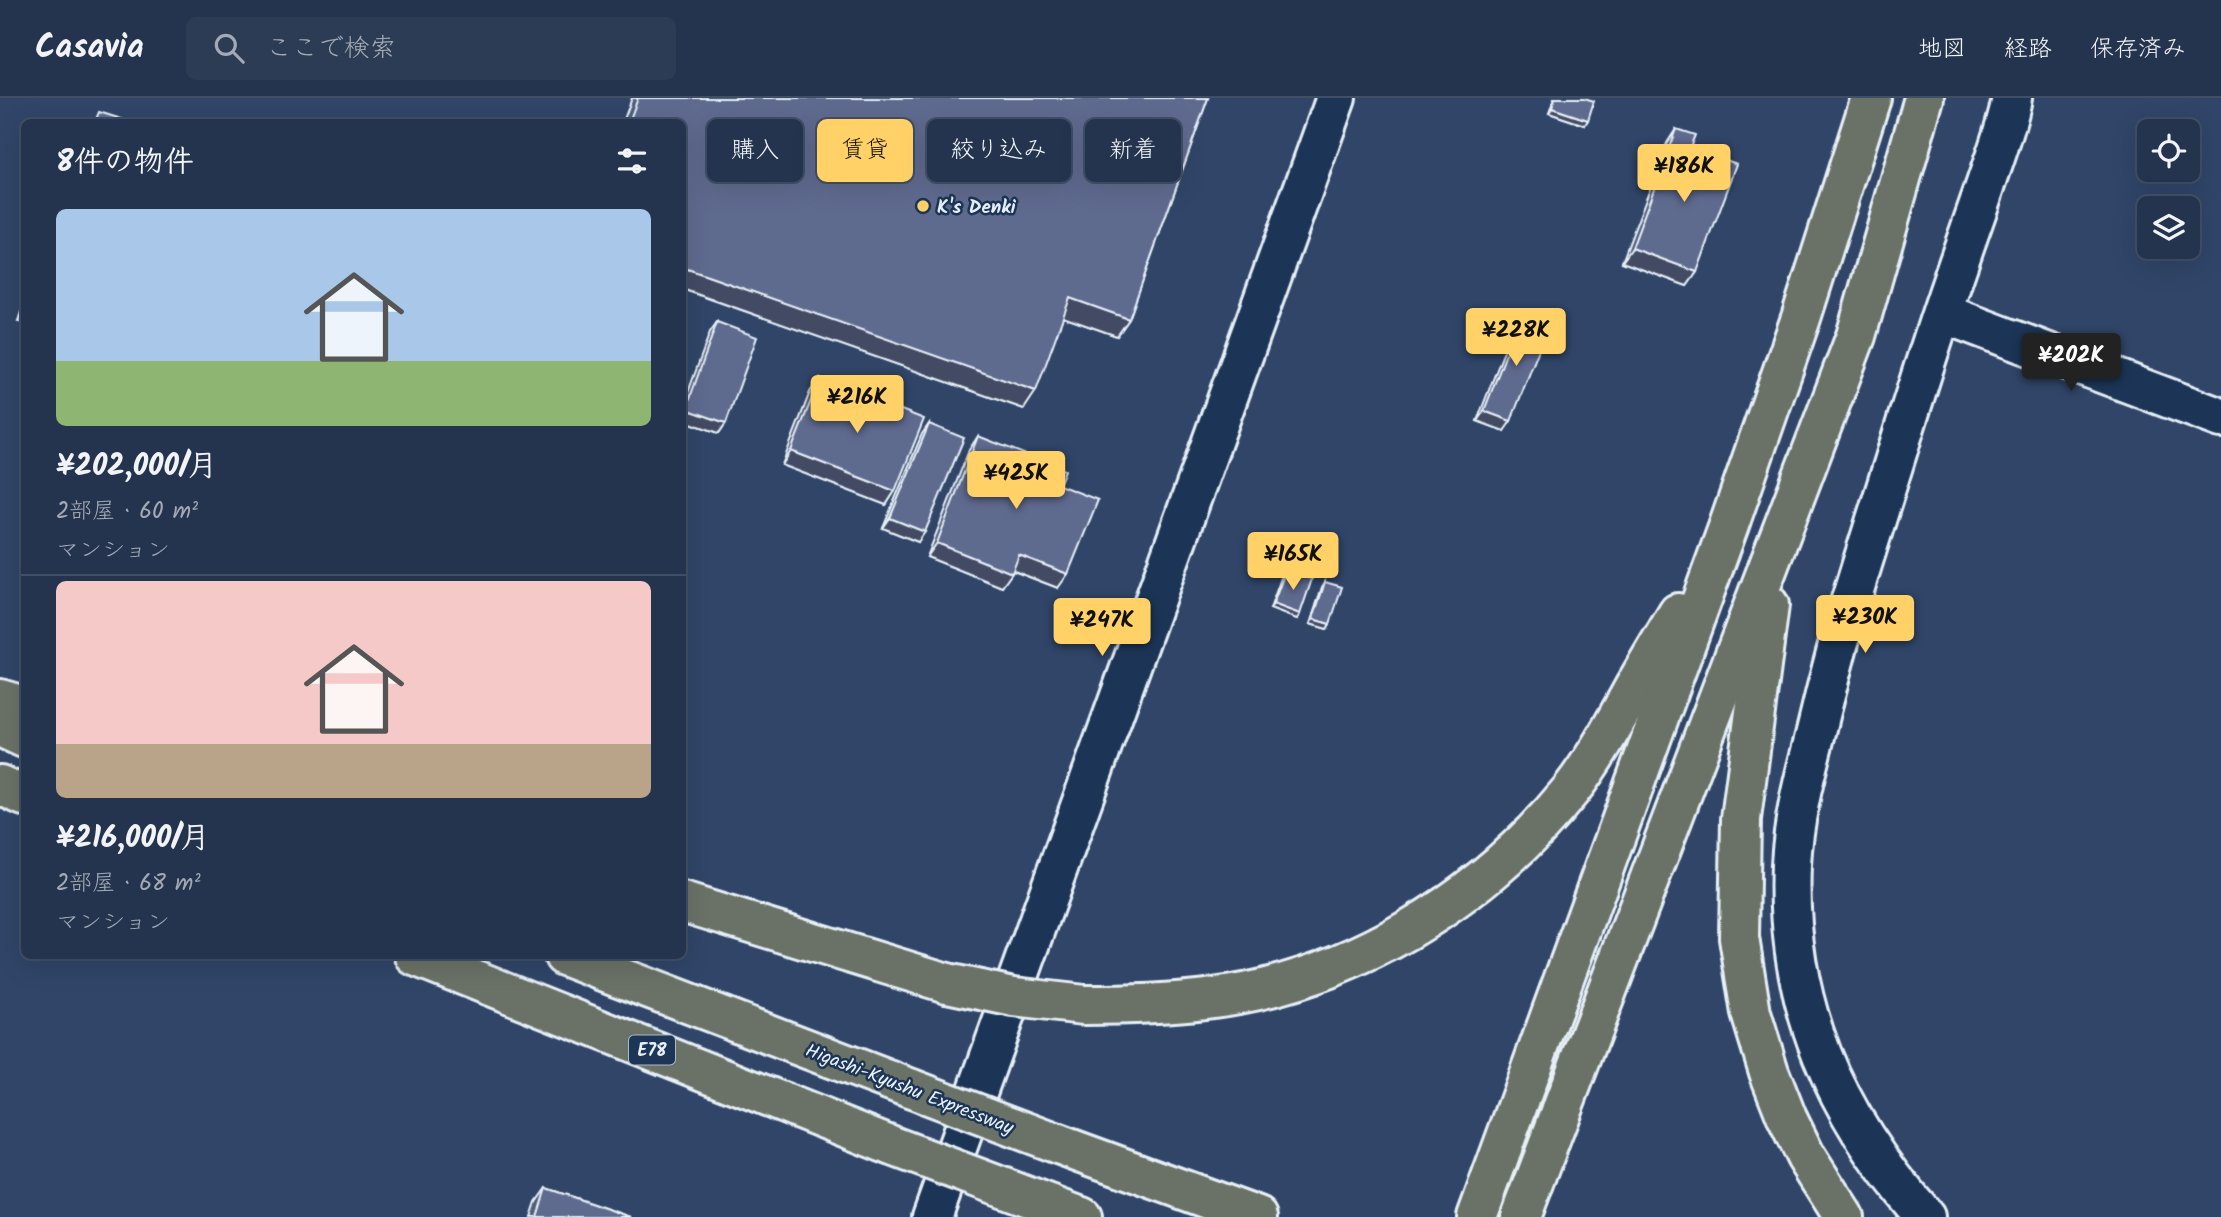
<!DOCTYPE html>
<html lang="ja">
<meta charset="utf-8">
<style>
:root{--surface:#24344e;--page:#2c3c55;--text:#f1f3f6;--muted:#a3aab6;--line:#414f66;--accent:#ffd166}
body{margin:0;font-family:Kalam,"Klee One",sans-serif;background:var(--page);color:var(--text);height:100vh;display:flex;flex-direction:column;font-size:26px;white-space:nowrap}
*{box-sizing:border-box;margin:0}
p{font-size:23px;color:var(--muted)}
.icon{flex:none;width:38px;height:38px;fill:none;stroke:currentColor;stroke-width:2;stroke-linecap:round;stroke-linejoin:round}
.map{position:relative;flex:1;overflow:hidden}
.side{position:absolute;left:21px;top:21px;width:665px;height:840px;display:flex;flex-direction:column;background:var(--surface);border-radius:10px;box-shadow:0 7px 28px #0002,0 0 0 2px var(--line)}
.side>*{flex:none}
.top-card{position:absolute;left:707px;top:21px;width:665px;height:63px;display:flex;gap:14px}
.controls{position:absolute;left:2137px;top:21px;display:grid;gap:14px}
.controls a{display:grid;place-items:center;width:63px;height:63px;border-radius:10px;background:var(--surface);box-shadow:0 7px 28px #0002,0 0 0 2px var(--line);font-size:35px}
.price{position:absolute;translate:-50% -60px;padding:0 16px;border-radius:7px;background:var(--accent);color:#111;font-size:23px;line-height:46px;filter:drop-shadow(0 2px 4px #0008)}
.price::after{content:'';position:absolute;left:50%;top:42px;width:21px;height:16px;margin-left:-10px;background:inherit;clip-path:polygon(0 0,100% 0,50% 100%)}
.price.selected{background:#222;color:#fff}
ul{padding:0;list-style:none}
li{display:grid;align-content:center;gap:14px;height:371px;padding:0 35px}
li+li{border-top:2px solid var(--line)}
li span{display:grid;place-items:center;height:217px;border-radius:10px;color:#555}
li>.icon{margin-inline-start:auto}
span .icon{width:126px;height:126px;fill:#fffc;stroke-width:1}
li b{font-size:30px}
h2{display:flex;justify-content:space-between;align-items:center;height:84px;padding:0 35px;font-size:30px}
.pill{padding:0 24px;border-radius:10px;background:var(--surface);box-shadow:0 7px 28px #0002,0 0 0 2px var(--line);font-size:24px;line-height:63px}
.pill.selected{background:var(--accent);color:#111}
header{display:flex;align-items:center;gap:42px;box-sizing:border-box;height:98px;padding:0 35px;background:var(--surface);border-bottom:2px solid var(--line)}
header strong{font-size:33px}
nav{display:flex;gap:38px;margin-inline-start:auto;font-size:24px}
.search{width:490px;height:63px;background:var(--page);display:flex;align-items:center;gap:18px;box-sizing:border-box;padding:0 24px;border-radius:10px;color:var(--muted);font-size:26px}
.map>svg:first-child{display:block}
</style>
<header>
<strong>Casavia</strong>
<div class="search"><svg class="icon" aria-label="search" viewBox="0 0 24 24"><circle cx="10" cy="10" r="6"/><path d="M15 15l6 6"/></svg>ここで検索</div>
<nav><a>地図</a><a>経路</a><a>保存済み</a></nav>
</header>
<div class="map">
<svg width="2221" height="1119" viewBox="0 0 2221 1119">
<rect width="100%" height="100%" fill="#304568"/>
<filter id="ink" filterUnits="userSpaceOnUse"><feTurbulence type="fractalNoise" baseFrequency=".0143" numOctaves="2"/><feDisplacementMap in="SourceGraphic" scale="14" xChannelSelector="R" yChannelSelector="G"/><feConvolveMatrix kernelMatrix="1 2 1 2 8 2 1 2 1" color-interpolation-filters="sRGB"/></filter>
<g filter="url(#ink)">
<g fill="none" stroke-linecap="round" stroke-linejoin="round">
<g stroke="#e8f1f8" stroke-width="44">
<g id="minor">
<path d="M 1942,215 L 2221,320"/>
<path d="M 1925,1119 C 1835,1017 1785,905 1791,767 C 1793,723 1804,680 1815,638 C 1829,578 1845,519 1864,460 C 1893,369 1920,277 1951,187 C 1963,151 1976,116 1988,80 C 1997,54 2007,27 2012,0"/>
</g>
</g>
<g stroke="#e8f1f8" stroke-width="44">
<path id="tertiary" d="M 932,1119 L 1336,0"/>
</g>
<g stroke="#e8f1f8" stroke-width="44">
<g id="motorway">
<path d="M 1769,507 L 1741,721 L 1739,840 L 1751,915 L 1769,974 L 1787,1020 L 1806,1059 L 1844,1119"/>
<path d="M 0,601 L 24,608"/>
<path d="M 0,629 L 24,640"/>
<path d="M 0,687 L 24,698"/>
<path d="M 682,804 L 947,885"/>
<path d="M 415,858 L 890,1047"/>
<path d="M 564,858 L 912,991"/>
<path d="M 1084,907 C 1125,907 1165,906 1206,901 C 1349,884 1481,803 1571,692 C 1596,660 1615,624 1635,588 C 1649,563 1664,539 1678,515"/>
<path d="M 1058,1046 L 1258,1119"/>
<path d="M 1039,1103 L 1082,1119"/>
<path d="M 1477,1119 L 1729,427 L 1801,220 L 1871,0"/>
<path d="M 1521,1119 L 1856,238 L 1924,0"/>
</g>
</g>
<use href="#minor" stroke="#1d3557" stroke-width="38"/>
<use href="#tertiary" stroke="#1d3557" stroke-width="38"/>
<use href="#motorway" stroke="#6a7166" stroke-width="38"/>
<g stroke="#e8f1f8" stroke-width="44" stroke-linecap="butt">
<g id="motorway-bridge">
<path d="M 947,885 L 1014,899 L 1084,907"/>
<path d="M 912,991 L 1058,1046"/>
<path d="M 890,1047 L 1039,1103"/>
</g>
</g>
<use href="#motorway-bridge" stroke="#6a7166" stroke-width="38"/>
</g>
<g fill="#515c7b" stroke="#e8f1f8" stroke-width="2">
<path d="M 632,0 L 1208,0 L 1129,221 L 1117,238 L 1063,219 L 1024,311 L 682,191 L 682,24 L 623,24 Z"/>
<path d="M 1554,0 L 1584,0 L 1585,27 L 1549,15 Z"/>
<path d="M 1676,31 L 1690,49 L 1697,174 L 1687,188 L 1622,164 L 1667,45 Z"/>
<path d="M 24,205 L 24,226 L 18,223 Z"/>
<path d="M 1521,217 L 1504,333 L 1477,323 L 1514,227 Z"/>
<path d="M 717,224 L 726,325 L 719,335 L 682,322 L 682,311 L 710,234 Z"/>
<path d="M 820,280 L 895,393 L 886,407 L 782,367 L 810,294 Z"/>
<path d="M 929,326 L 918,444 L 883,430 L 922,336 Z"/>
<path d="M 978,338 L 1059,387 L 1058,490 L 1013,473 L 1002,489 L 927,459 L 969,352 Z"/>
<path d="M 1286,472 L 1300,516 L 1297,521 L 1270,511 L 1282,477 Z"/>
<path d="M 1325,484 L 1327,531 L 1310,526 L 1322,489 Z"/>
<path d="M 546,1090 L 631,1119 L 531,1119 L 536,1104 Z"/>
</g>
<g fill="#424b64" stroke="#e8f1f8" stroke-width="2">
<path d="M 1552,10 L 1588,22 L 1585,27 L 1549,15 Z"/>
<path d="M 1632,150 L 1697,174 L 1687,188 L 1622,164 Z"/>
<path d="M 682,169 L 1036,293 L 1024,311 L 682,191 Z"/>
<path d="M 1070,200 L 1129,221 L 1117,238 L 1057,217 Z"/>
<path d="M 24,214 L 24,226 L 18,223 Z"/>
<path d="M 686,311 L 726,325 L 719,335 L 682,322 L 682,316 Z"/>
<path d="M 1484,313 L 1511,323 L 1504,333 L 1477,323 Z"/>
<path d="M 791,353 L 895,393 L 886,407 L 782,367 Z"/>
<path d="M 890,420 L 925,434 L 918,444 L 883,430 Z"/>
<path d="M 937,445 L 1012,475 L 1002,489 L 927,459 Z"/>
<path d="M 1019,457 L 1068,476 L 1058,490 L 1009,471 Z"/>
<path d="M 1273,506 L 1300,516 L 1297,521 L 1270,511 Z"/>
<path d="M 1313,521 L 1330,526 L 1327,531 L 1310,526 Z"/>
</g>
<g fill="#5e6b8f" stroke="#e8f1f8" stroke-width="2">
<path d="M 638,0 L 1208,0 L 1129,221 L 1070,200 L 1036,293 L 682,169 L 682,24 L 629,24 Z"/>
<path d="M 1555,0 L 1584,0 L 1594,3 L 1588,22 L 1552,10 Z"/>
<path d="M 99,14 L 131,24 L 95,24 Z"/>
<path d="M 1676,31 L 1695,37 L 1690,49 L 1737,66 L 1697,174 L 1632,150 Z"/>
<path d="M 1521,217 L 1548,228 L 1511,323 L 1484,313 Z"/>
<path d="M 717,224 L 757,239 L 726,325 L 686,311 Z"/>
<path d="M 820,280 L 924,321 L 895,393 L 791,353 Z"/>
<path d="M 929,326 L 964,340 L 925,434 L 890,420 Z"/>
<path d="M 978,338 L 1065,372 L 1059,387 L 1098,402 L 1068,476 L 1019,457 L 1012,475 L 937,445 Z"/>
<path d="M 1286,472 L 1312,481 L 1300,516 L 1273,506 Z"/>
<path d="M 1325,484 L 1342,489 L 1330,526 L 1313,521 Z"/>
<path d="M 546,1090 L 631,1119 L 537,1119 Z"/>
</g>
</g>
<circle fill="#ffd166" stroke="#1d3557" stroke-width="2.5" cx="923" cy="108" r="7"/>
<g text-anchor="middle" stroke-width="5" stroke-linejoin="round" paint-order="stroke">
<rect fill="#1d3557" stroke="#abb9c8" stroke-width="2" x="629" y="937.5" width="46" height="29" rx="5"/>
<g font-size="18" font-weight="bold" fill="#e8f1f8">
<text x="652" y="958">E78</text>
</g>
<g font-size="19" font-weight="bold" fill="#e8f1f8" stroke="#1d3557" text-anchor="start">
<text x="937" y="115">K's Denki</text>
</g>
<g font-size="19" fill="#e8f1f8" stroke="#1d3557">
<text transform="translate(910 990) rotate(21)" y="7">Higashi-Kyushu Expressway</text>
</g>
</g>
</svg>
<div class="controls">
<a><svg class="icon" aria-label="locate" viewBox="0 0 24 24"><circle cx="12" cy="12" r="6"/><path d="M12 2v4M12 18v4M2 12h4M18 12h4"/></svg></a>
<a><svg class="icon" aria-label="layers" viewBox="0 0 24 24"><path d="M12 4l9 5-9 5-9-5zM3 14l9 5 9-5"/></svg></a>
</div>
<b class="price" style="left:1684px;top:106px">¥186K</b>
<b class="price" style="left:1516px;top:270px">¥228K</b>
<b class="price selected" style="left:2071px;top:295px">¥202K</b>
<b class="price" style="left:857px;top:337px">¥216K</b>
<b class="price" style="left:1016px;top:413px">¥425K</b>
<b class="price" style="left:1293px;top:494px">¥165K</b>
<b class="price" style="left:1865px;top:557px">¥230K</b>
<b class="price" style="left:1102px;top:560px">¥247K</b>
<div class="top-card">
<a class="pill">購入</a>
<a class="pill selected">賃貸</a>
<a class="pill">絞り込み</a>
<a class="pill">新着</a>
</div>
<section class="side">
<h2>8件の物件<svg class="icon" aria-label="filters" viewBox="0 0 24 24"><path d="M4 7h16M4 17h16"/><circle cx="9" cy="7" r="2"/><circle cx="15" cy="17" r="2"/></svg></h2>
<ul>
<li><span style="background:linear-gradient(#a9c7e8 70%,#8fb573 0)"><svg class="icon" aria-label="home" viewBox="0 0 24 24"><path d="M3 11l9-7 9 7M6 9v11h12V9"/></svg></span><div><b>¥202,000/月</b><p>2部屋 · 60 m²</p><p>マンション</p></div></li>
<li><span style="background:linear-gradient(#f6c9c9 75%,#b9a48a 0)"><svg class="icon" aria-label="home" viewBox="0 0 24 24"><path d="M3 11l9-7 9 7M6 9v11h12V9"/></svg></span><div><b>¥216,000/月</b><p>2部屋 · 68 m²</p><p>マンション</p></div></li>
</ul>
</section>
</div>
